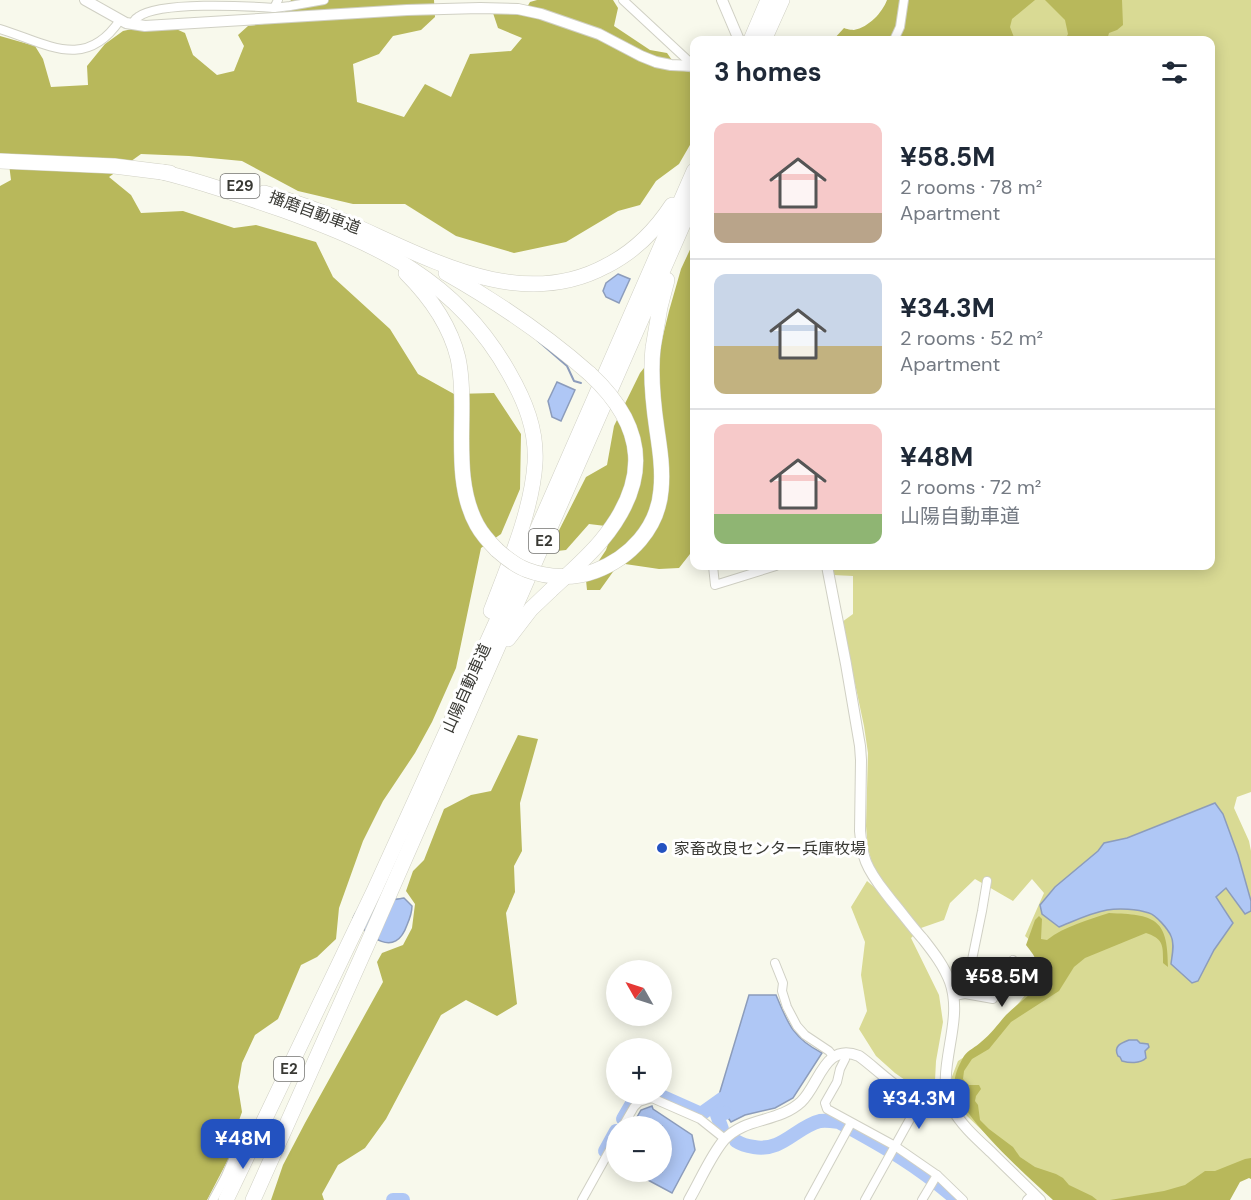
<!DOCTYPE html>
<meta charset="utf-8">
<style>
:root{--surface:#fff;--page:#f2f2f3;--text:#1f2937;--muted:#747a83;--line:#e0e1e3;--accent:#2352c0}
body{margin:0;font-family:"DM Sans","Noto Sans JP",sans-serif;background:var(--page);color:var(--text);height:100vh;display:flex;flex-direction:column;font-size:22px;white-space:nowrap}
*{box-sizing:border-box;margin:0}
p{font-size:20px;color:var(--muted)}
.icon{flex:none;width:33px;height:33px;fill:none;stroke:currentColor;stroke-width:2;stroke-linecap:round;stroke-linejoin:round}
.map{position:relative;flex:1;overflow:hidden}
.sheet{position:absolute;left:690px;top:36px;width:525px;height:534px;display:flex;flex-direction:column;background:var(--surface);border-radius:12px;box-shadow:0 3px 15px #0003}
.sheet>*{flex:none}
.needle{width:39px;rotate:309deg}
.buttons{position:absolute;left:606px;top:960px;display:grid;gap:12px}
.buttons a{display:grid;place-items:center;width:66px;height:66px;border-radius:50%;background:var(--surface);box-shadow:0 3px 15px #0003;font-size:30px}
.price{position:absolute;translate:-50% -51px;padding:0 14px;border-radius:12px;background:var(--accent);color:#fff;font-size:20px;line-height:39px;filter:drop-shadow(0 2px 3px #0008)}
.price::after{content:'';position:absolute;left:50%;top:36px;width:18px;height:14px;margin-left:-9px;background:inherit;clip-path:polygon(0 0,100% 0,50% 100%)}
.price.active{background:#222;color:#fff}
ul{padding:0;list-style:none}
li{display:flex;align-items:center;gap:18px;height:150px;padding:0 24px}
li+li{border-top:2px solid var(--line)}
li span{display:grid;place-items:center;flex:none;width:168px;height:120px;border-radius:12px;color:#555}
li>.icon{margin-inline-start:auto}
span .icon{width:72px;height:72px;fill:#fffc;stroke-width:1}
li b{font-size:26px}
h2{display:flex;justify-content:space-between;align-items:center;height:72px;padding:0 24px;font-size:26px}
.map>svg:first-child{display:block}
</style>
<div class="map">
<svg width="1251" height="1200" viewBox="0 0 1251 1200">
<rect width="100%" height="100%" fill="#f8f9ec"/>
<path fill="#d9da94" d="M 1005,0 L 1251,0 L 1251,792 L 1237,797 L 1234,808 L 1249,841 L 1251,851 L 1251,1169 L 1177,1200 L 1056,1200 L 967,1116 L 954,1096 L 951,1079 L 958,1061 L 986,1043 L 1044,972 L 1041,950 L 1025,936 L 1044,893 L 1032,879 L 1013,901 L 975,879 L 950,903 L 944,920 L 921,928 L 911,938 L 939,995 L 943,1022 L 936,1061 L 935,1081 L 933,1087 L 922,1092 L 895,1073 L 876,1056 L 859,1029 L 867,1011 L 861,975 L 865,942 L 851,907 L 867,881 L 880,892 L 880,880 L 873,866 L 868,849 L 866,826 L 868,753 L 864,726 L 842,622 L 853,614 L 853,576 L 833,575 L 832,566 L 1210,566 L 1210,40 L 973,40 Z"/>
<g fill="#b8b85b">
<path d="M 291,0 L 434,0 L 435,17 L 421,30 L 393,36 L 379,54 L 353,64 L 357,102 L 404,117 L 425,84 L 451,97 L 470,54 L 511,51 L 522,38 L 498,28 L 493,13 L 523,14 L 530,2 L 537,0 L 613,0 L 618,8 L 614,26 L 650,50 L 667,53 L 679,70 L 694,73 L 694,138 L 679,164 L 656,181 L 640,205 L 618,211 L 566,242 L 514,253 L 456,236 L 405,204 L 353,204 L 298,191 L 242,161 L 189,156 L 141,154 L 109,177 L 131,195 L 141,213 L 183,211 L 234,228 L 256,225 L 316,242 L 333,277 L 390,329 L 418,374 L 454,394 L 494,393 L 521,434 L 520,489 L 501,534 L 481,548 L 456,668 L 432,722 L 415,753 L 383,801 L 363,841 L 339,908 L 336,939 L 317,957 L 301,965 L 278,1019 L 255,1035 L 242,1063 L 238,1087 L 242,1112 L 233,1137 L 232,1152 L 207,1200 L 0,1200 L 0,186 L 11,180 L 8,156 L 0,153 L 0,36 L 35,46 L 43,59 L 51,87 L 88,85 L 87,66 L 105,44 L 123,31 L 132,29 L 176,29 L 185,33 L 193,55 L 217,75 L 234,71 L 244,46 L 238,35 L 248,26 L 280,22 Z"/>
<path d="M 887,0 L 1035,0 L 1012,19 L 1010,27 L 1015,40 L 833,40 L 844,28 C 845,29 853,30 854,30 C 869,27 882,13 887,0 Z"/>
<path d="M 1045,0 L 1122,0 L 1123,25 L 1117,30 L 1109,33 L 1107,40 L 1065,40 L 1068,34 L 1065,20 Z"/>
<path d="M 694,241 L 694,333 L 690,345 L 691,354 L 694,353 L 694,418 L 692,423 L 694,427 L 694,551 L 690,554 L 679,568 L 659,569 L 625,564 L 615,569 L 600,590 L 587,590 L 586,580 L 606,550 L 614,527 L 589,524 L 566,550 L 548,552 L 586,477 L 607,465 L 614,426 L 640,373 L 660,348 L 669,311 L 681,269 Z"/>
<path d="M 518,735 L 538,739 L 520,803 L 522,851 L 514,866 L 515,892 L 506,913 L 517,1004 L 497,1016 L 466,1000 L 441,1015 L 386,1119 L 365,1148 L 338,1165 L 322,1194 L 324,1200 L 271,1200 L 283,1165 L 305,1123 L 383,982 L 377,962 L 382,953 L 403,945 L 412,928 L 415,904 L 406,891 L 413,871 L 424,860 L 444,809 L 471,795 L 491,791 Z"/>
<path d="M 1109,913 C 1154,915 1168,917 1168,967 L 1163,963 C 1163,946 1164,939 1146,933 L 1085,958 L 1074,967 L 1059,991 L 1011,1022 L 989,1049 L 972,1059 L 964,1071 L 963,1079 L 969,1085 L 979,1085 L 981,1089 L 976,1096 L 975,1101 L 978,1105 L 980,1120 L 989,1129 L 1013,1147 L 1020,1157 L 1035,1167 L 1056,1174 L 1063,1178 L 1069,1185 L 1092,1196 L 1097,1200 L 1053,1200 C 1028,1177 960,1117 955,1086 C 953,1077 959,1065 964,1056 C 968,1050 976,1047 981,1042 C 991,1034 998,1024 1006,1015 C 1017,1004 1030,996 1040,984 C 1039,964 1038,960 1026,945 L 1035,920 L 1039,916 L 1042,919 L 1041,939 L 1047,940 C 1065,926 1088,920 1109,913 Z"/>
<path d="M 1251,1158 L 1251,1179 L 1249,1178 L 1240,1182 L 1230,1200 L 1110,1200 L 1164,1191 L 1185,1185 L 1205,1171 L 1215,1171 L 1245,1159 Z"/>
</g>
<g fill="#afc7f5" stroke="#8c9cbb" stroke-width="1.5">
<path d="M 618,274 L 630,279 L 619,303 L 606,297 L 603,291 L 606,283 Z"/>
<path d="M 557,382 L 575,390 L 561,421 L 552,417 L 548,401 Z"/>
<path d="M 1215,803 L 1223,814 L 1238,855 L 1251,901 L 1251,911 L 1245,914 L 1226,888 L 1216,897 L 1233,923 L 1214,950 L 1198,981 L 1192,983 L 1171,964 C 1172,955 1175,944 1171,936 C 1168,929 1156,915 1149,913 C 1137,909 1119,908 1107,910 C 1090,913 1074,921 1059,927 L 1042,914 L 1040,905 L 1055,887 L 1098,851 L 1104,843 L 1127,838 Z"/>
<path d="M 404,898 L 412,906 C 412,913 410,918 407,925 C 395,959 369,937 353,918 C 358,901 389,901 404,898 Z"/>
<path d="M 749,995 L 776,995 C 788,1024 793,1038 822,1053 L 793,1098 L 775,1108 L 745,1115 L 731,1122 L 721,1108 L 724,1104 L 719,1095 Z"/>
<path d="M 1129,1040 L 1137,1040 L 1140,1043 L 1148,1044 L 1149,1047 L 1145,1051 L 1146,1058 C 1140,1064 1129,1063 1122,1061 L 1120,1057 L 1118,1056 C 1113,1046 1121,1043 1129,1040 Z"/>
<path d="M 652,1106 L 653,1109 L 692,1135 L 695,1150 L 672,1193 L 633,1172 L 662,1172 L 662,1126 L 632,1126 L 641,1110 Z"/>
</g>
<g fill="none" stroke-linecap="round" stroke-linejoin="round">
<path stroke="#8c9cbb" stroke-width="2" d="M 537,340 L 567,366 L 574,381 L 581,383"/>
<g stroke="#afc7f5" stroke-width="14">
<path d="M 656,1094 L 701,1114 L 722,1099"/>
<path d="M 623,1119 L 634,1100 L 647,1094"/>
<path d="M 722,1129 L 717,1115 L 725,1113"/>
<path d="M 736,1141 C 742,1145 747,1146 754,1147 C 782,1152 796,1127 820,1121 C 826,1120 832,1121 839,1122 C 883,1146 919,1166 957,1200"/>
<path d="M 605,1151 L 616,1131"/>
<path d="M 393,1200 L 403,1200"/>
</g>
<g stroke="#d0d0c4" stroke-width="10">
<g id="minor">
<path d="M 623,0 L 694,66"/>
<path d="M 274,8 L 290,6 L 324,0"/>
<path d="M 132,24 C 134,21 134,19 138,17 C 159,1 246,6 274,8 L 278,0"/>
<path d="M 0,29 C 46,43 85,72 120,20"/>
<path d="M 894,40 L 900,27 L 904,0"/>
<path d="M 713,566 L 715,585 L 776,566"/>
<path d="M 775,963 L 783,983 L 782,991 L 787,1007 L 797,1026 L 805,1035 L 829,1051 L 833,1056"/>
<path d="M 965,994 L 993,999 L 1013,960"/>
<path d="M 954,996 L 965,994 L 982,911 L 987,881"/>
<path d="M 844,1053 L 845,1059 L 840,1069 L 837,1082 L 825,1103 L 827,1109 L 895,1146 L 937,1175 L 963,1200"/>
<path d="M 623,1126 L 634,1107 L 639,1102 L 652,1098 L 700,1119 L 725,1139"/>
<path d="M 213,1200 L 225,1178 L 247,1127"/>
<path d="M 582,1200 L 616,1139"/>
<path d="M 809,1200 L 851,1123"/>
<path d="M 865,1200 L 920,1101"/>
<path d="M 922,1200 L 937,1175"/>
<path d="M 1027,1200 L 1034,1193"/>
</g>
</g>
<g stroke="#d0d0c4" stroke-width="12">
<g id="tertiary">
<path d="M 85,0 L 126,23 L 145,26 L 407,10 L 480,8 L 518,9 L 541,14 L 599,34 L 641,56 L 656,62 L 671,65 L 694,66"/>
<path d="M 722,0 L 739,40"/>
<path d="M 827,566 L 846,664 L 860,746 L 861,760 L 860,831 C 861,842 862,852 866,862 C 872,877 882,888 891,900 C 902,913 912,927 923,939 C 934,953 944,966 950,982 C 965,1024 933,1072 952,1108 C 961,1125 977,1139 991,1152 C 1007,1168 1024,1184 1040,1200"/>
<path d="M 689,1200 C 699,1183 711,1155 724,1140 C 745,1117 778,1123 801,1102 C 820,1084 824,1042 859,1056 C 881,1071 920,1116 949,1102"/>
</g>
</g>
<g stroke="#d0d0c4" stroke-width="16">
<g id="motorway">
<path d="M 751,40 L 768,0"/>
<path d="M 764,40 L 782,0"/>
<path d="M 0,161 L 114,166 L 170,173"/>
<path d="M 162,172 C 203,182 243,196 283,210 C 379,245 457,280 509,373 C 525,401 537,430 535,463 C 532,511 508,566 491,611"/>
<path d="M 264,193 C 292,201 320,211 346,222 C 427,257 519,313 606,266 C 634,252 655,231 672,205"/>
<path d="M 406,273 C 430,297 450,325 458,358 C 469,411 450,476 477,525 C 482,534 489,542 497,550"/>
<path d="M 446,273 C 497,302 546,335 590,374"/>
<path d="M 653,348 L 660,307 L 667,280"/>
<path d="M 508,639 L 531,609 L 551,590"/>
<path d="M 226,1200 L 374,891 L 510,592 L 694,171"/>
<path d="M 253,1200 L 367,945 L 694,199"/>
</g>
</g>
<use href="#minor" stroke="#fff" stroke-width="8"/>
<use href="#tertiary" stroke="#fff" stroke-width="10"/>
<use href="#motorway" stroke="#fff" stroke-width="15"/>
<g stroke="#d0d0c4" stroke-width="16" stroke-linecap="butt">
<g id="motorway-bridge">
<path d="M 497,550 C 506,558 516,566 527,570 C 548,578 574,579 595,571 C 630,558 658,528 661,490 C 663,470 660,450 657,430 C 653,403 650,375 653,348"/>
<path d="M 551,590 C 568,574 586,559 601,541 C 651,481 647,427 590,374"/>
</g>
</g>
<use href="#motorway-bridge" stroke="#fff" stroke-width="15"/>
</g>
<circle fill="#2352c0" stroke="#fff" stroke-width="2" cx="662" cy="848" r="6"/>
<g text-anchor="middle" stroke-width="6" stroke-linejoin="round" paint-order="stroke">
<g fill="#fff" stroke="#747471" stroke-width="1.5">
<rect x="220.5" y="174" width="39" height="24" rx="4.5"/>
<rect x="529" y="529" width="30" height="24" rx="4.5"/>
<rect x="274" y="1057" width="30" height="24" rx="4.5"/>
</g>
<g font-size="15" font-weight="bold" fill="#393934">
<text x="240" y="191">E29</text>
<text x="544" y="546">E2</text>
<text x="289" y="1074">E2</text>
</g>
<g font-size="16" fill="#393934" stroke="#fff">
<text transform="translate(315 212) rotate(20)" y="6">播磨自動車道</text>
<text transform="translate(466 688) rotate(-66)" y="6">山陽自動車道</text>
</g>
<g font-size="16" fill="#393934" stroke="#fff" text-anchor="start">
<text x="674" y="854">家畜改良センター兵庫牧場</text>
</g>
</g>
</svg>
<div class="buttons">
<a><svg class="needle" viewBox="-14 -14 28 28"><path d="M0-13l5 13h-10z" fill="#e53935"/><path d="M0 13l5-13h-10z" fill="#747a83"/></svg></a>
<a>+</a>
<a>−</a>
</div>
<b class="price active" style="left:1002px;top:1008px">¥58.5M</b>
<b class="price" style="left:919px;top:1130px">¥34.3M</b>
<b class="price" style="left:243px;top:1170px">¥48M</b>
<section class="sheet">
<h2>3 homes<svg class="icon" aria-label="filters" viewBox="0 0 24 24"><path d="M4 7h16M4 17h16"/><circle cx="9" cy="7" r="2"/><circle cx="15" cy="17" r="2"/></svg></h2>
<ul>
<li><span style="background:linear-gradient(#f6c9c9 75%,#b9a48a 0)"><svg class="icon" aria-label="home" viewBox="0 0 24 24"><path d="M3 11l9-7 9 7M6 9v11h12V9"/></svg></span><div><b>¥58.5M</b><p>2 rooms · 78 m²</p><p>Apartment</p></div></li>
<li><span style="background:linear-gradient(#c9d6e8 60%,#c2b280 0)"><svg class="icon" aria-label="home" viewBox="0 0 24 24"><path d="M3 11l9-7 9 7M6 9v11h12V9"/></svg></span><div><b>¥34.3M</b><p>2 rooms · 52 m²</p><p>Apartment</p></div></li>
<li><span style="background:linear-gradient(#f6c9c9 75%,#8fb573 0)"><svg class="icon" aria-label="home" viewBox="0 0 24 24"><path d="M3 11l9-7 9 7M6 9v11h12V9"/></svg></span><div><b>¥48M</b><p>2 rooms · 72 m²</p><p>山陽自動車道</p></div></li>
</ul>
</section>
</div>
